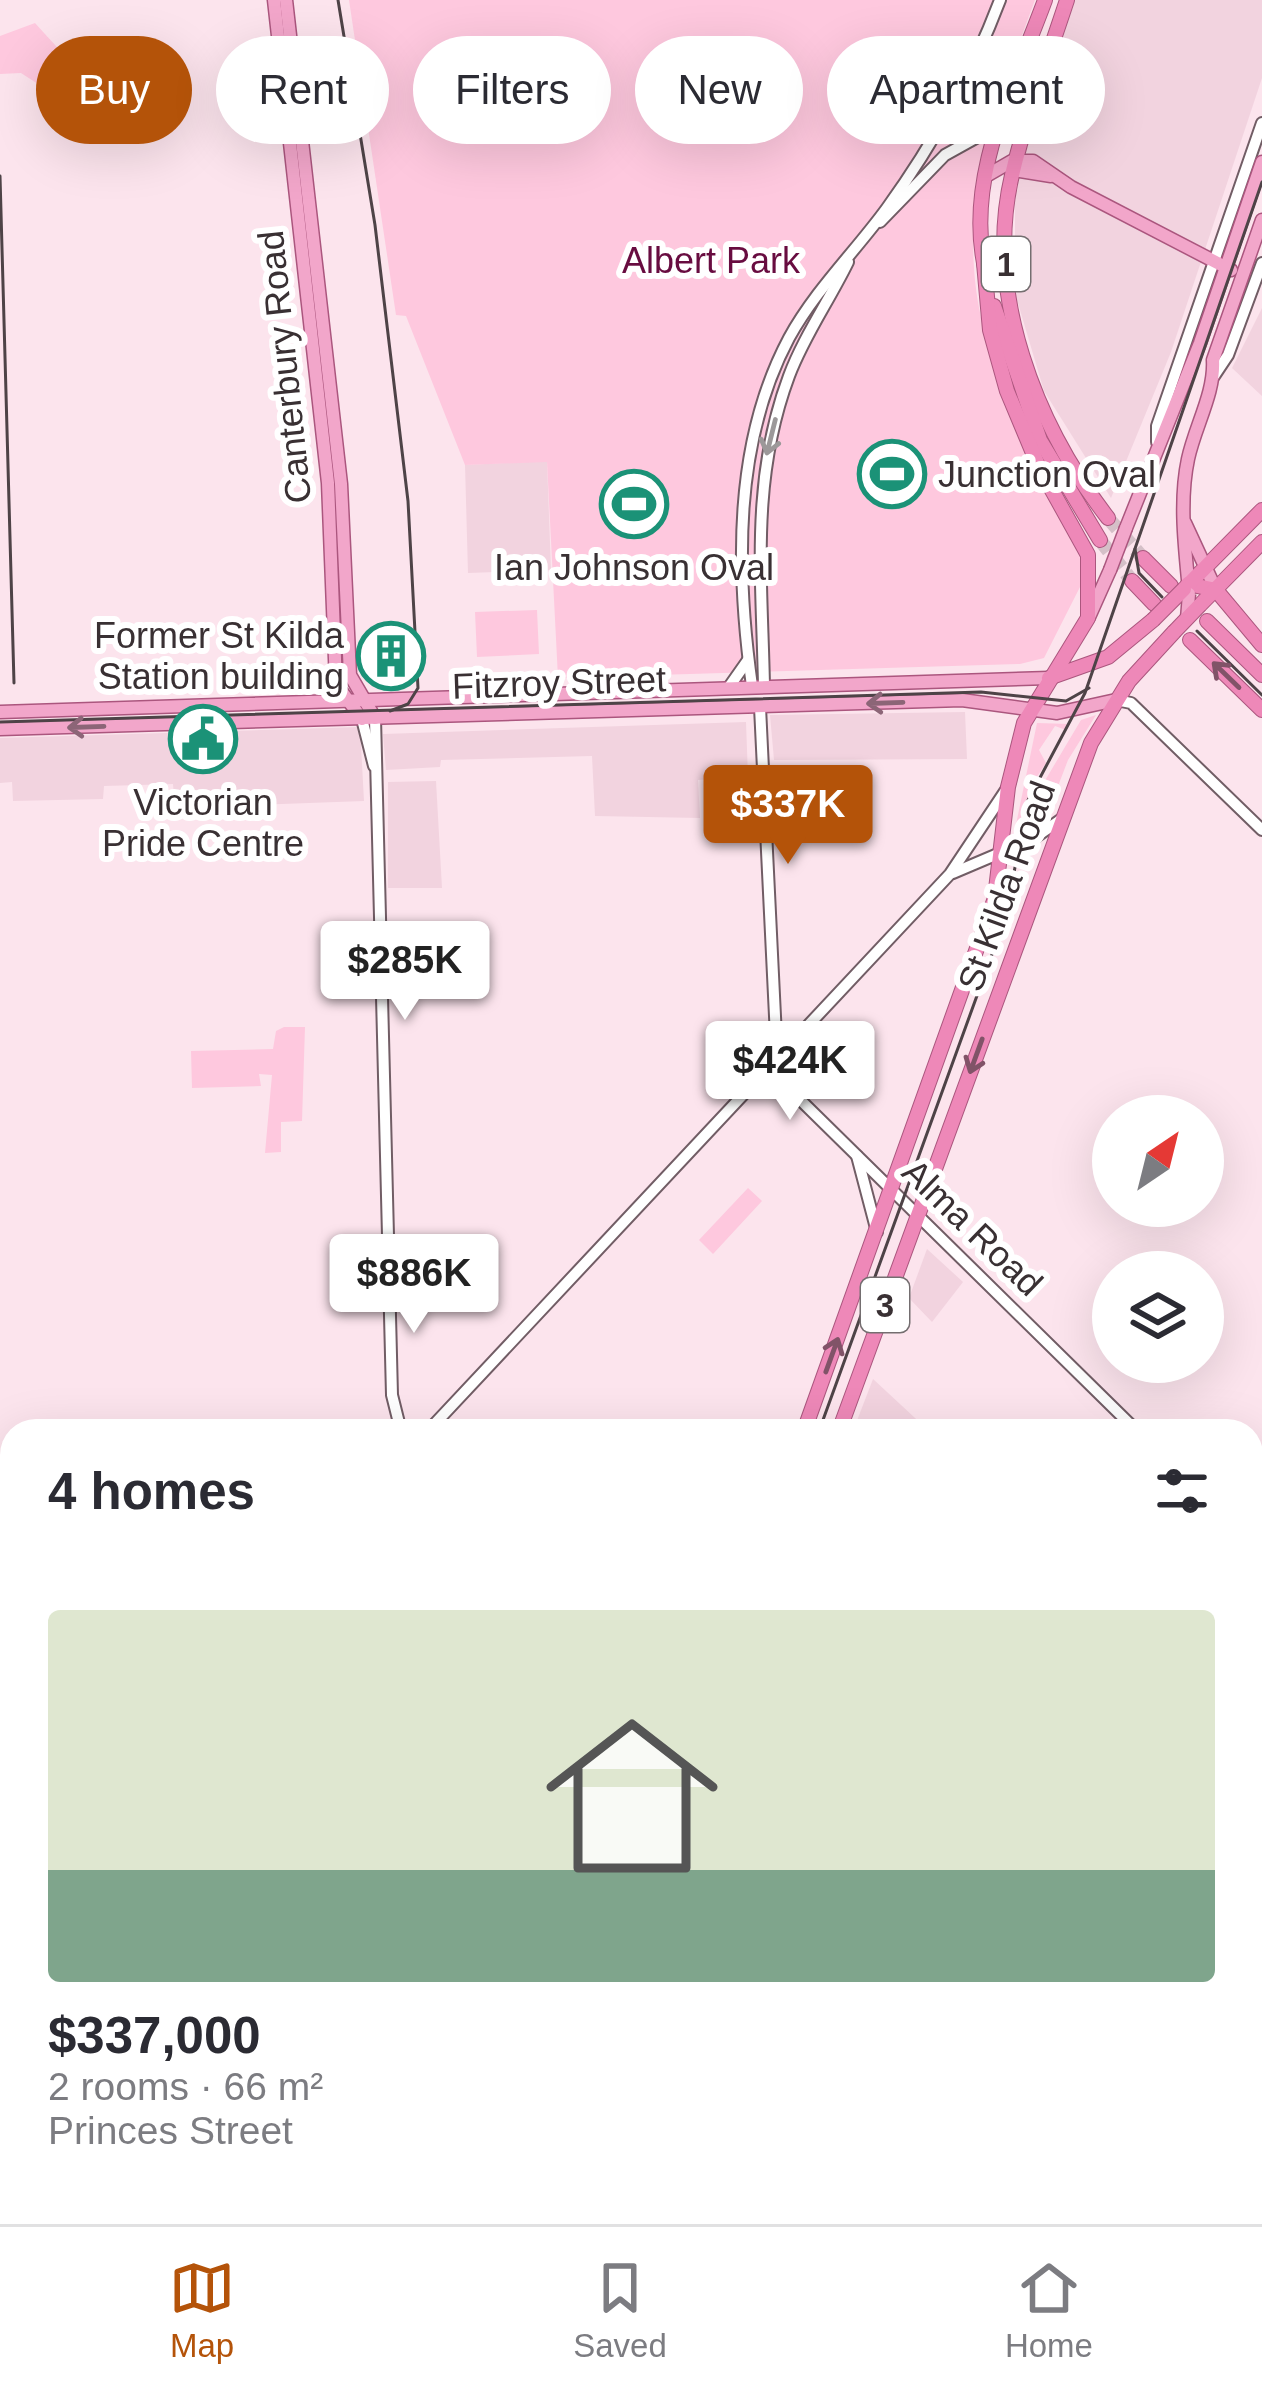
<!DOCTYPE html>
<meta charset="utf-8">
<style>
:root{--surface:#fff;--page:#f2f2f3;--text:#2b2b33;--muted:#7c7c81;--line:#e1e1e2;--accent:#b45309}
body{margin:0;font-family:Arial,sans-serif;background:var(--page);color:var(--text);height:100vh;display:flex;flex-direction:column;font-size:45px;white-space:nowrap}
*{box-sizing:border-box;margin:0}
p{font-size:39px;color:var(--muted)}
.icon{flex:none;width:66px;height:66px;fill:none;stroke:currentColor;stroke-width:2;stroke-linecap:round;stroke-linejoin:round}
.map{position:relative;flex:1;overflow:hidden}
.drawer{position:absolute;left:0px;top:1419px;width:1263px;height:807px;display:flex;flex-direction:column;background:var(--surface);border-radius:36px 36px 0 0;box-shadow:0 12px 48px #0002}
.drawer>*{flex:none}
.guide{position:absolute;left:36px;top:36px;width:1191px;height:108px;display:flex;gap:24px}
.needle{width:78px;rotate:35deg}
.controls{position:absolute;left:1092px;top:1095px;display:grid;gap:24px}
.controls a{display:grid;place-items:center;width:132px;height:132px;border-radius:50%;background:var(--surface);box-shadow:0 12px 48px #0002;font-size:60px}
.price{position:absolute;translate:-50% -102px;padding:0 27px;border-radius:12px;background:#fff;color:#222;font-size:39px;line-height:78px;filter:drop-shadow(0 3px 6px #0008)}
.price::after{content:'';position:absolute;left:50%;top:72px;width:36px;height:27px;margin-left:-18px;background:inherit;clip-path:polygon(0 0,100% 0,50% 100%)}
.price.active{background:var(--accent);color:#fff}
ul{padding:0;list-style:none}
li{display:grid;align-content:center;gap:24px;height:636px;padding:0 48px}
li+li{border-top:3px solid var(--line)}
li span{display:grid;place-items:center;height:372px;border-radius:12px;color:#555}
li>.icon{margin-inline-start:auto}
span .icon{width:216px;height:216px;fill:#fffc;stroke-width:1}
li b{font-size:51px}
h2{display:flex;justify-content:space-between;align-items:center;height:144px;padding:0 48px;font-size:51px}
.tag{padding:0 42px;border-radius:54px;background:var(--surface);box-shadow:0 12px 48px #0002;font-size:42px;line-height:108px}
.tag.active{background:var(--accent);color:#fff}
.tab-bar{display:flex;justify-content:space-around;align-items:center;height:168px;border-top:3px solid var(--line);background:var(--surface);font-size:33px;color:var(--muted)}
.tab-bar a{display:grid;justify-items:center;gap:6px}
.tab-bar .active{color:var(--accent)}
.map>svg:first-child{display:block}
</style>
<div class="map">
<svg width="1262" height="2224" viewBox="0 0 1262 2224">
<rect width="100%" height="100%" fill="#fce4ed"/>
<g fill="#f2d3df">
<path d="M 1075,0 L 1262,0 L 1262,78 L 1171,352 L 1111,498 L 1044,391 L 1015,293 L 1015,184 Z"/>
<path d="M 1262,308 L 1262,396 L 1232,368 Z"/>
<path d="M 547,461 L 551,570 L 468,573 L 465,465 Z"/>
<path d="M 965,712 L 967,759 L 774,760 L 770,715 Z"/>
<path d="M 746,722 L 748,777 L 698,780 L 700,818 L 595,816 L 592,756 L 441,760 L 440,767 L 386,770 L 383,734 Z"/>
<path d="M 360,727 L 364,801 L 175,808 L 173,784 L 104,786 L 103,799 L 13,801 L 12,782 L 0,783 L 0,738 Z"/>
<path d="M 436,781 L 442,888 L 388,888 L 388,782 Z"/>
<path d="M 927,1249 L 963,1282 L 932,1322 L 909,1298 Z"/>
<path d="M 873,1379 L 929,1431 L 853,1431 Z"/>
<path d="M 0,1631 L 12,1641 L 12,1859 L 0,1871 Z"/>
</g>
<g fill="#fec8de">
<path d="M 349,0 L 1035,0 C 986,132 942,244 1003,384 C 1028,441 1067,500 1082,561 L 1080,587 L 1044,658 L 1020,664 L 558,678 L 547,462 L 465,465 L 406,316 L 396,315 Z"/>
<path d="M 35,23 C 64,56 74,57 72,106 L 21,73 L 0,74 L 0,36 Z"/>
<path d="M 537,610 L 539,654 L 477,657 L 475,612 Z"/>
<path d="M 1096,715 L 1068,760 L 1045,820 L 1027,830 L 1040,789 L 1081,720 Z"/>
<path d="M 1037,723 L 1070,724 L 1066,730 L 1055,726 L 1039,750 L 1046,763 L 1031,786 L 1019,837 L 1013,839 Z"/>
<path d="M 284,1027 L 305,1027 L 302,1121 L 281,1122 L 281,1152 L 265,1153 L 272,1075 L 259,1074 L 261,1086 L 192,1088 L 191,1051 L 273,1049 L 276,1031 Z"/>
<path d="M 748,1188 L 762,1201 L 713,1254 L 699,1240 Z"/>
<path d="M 0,2104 L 12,2106 L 12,2214 L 225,2214 L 224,2224 L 0,2224 Z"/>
</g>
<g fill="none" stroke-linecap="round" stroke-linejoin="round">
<path stroke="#e194b5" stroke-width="3" d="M 898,2214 L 908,2224"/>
<g stroke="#d5c0c8" stroke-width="14" stroke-dasharray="14 7" stroke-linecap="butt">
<path d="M 1108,518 L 1143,558"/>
<path d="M 1100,540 L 1132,581"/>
</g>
<g stroke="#715d65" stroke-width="14">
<g id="tertiary">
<path d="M 880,222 L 945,155 L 1030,108"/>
<path d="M 752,686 C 736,571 733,443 789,338 C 816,289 855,252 887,208 C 934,143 972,74 1000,0"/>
<path d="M 764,686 C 762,579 750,480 789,376 C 804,336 829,301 848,262"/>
<path d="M 729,687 L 748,660"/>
<path d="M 1116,700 L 1131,703 L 1262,830"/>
<path d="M 760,707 L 778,1078 L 1137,1431"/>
<path d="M 375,718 L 392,1395 L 401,1431"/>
<path d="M 362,719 L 374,766"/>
<path d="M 857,1156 L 877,1232"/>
<path d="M 1251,1545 L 1262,1556"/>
<path d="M 0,1617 L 12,1628"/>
<path d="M 1251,1978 L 1262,1966"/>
<path d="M 1194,2214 L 1205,2224"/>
<path d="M 1021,2224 L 1030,2214"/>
</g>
</g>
<g stroke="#715d65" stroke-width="14">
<g id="secondary">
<path d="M 1214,376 L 1228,355 L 1262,263"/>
<path d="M 1157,442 L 1157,426 L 1262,123"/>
<path d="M 953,873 L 1033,839 L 1063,818"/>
<path d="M 428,1431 L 950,874 L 1008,787"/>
<path d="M 0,1884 L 12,1872"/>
<path d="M 607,2214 L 617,2224"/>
</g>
</g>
<g stroke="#ab567e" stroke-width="15">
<g id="primary">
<path d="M 274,0 L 328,483 L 336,684 L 362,719"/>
<path d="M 286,0 L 341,484 L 350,675 L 375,718"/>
<path d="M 1013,170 L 1051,176"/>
<path d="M 986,176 L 1012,161 L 1033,161 L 1071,187 L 1231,270"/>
<path d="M 1185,523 L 1216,590"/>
<path d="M 1126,528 L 1200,343 L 1262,162"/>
<path d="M 1189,590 C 1185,548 1179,501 1188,459 C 1195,426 1215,393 1213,360 L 1262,220"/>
<path d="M 1089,617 L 1110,570"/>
<path d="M 0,712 L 1049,678"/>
<path d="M 0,729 L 962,700 L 1057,713 L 1116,700"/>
</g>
</g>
<g stroke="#ab567e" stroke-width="16">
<g id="trunk">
<path d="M 1067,0 C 1048,58 1026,116 1012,175 C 984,294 1036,425 1108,518"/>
<path d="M 986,272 C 963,179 1014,85 1045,0"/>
<path d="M 994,306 L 1040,440 L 1100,540"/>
<path d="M 1143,558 L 1171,586"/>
<path d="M 1132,581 L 1154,604"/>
<path d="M 1188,584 L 1216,590 L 1262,645"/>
<path d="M 1184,589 L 1262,510"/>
<path d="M 1200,605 L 1262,542"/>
<path d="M 1207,621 L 1262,675"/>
<path d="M 1190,640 L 1262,710"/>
<path d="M 1049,678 L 1108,657 L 1153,620"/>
<path d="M 804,1431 L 995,898 L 1008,787 L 1024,723 L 1088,618 L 1088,555 L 1038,465 L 1007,391 L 990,330 L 984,263"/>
<path d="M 839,1431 L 1091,743 L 1129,681 L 1174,632"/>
<path d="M 549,2224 L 551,2214"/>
<path d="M 584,2224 L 586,2214"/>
</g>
</g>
<use href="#tertiary" stroke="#fff" stroke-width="10"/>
<use href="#secondary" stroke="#fff" stroke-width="10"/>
<use href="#primary" stroke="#f2a6ca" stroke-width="12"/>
<use href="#trunk" stroke="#ee88b8" stroke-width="14"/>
<g stroke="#4e4347" stroke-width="3">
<path d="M 338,0 L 375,225 L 408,501 L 418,688 L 408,704 L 390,711"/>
<path d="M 0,176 L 14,683"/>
<path d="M 1135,549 L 1139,573 L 1162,597"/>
<path d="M 1197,631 L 1262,695"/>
<path d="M 0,722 L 981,692 L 1066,701 L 1089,688"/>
<path d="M 819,1431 L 1007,913 L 1026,804 L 1085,693 L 1262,182"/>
<path d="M 0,1619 L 12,1631"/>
<path d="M 1251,1980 L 1262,1969"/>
<path d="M 610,2214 L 620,2224"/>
<path d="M 563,2224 L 565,2214"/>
<path d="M 1023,2224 L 1032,2214"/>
</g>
<g stroke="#ab567e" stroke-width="15" stroke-linecap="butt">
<g id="primary-bridge">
<path d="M 1110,570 L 1126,528"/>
<path d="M 1187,619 L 1189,594"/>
</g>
</g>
<g stroke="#ab567e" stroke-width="16" stroke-linecap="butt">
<g id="trunk-bridge">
<path d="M 1153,620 L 1184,589"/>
<path d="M 1174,632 L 1200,605"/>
</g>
</g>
<use href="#primary-bridge" stroke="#f2a6ca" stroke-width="12"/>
<use href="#trunk-bridge" stroke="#ee88b8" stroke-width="14"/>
</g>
<defs><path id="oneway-shaft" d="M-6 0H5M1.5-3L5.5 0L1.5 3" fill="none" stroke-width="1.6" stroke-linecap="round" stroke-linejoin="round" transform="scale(3)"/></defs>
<use stroke="#9c9899" href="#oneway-shaft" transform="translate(771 437) rotate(104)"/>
<g stroke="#815368">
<use href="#oneway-shaft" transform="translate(1226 675) rotate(-136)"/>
<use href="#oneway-shaft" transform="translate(976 1056) rotate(110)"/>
<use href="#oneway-shaft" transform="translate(832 1355) rotate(-70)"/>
</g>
<g stroke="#8c6577">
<use href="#oneway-shaft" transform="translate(885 703) rotate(178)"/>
<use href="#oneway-shaft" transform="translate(86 727) rotate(178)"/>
</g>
<defs>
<g id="stadium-ring" transform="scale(3.45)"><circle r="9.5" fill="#fff" stroke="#1b9277" stroke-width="1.5"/><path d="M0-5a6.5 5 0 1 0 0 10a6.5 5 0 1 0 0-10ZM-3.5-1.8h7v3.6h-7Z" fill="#1b9277"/></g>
<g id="building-ring" transform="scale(3.45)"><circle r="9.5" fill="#fff" stroke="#1b9277" stroke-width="1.5"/><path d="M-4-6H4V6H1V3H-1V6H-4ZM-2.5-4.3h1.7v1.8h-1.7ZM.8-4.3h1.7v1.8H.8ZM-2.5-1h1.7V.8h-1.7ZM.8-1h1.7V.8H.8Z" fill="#1b9277"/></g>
<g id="civic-ring" transform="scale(3.45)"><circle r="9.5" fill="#fff" stroke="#1b9277" stroke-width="1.5"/><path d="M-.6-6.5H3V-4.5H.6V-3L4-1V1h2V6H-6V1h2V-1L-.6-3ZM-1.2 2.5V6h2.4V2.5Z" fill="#1b9277"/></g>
</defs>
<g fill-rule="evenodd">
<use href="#stadium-ring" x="892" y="474"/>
<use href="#stadium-ring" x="634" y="504"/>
<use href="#building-ring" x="391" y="656"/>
<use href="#civic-ring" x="203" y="739"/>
</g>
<g text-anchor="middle" stroke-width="12" stroke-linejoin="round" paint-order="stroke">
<g fill="#fff" stroke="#746e70" stroke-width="3">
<rect x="982" y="237" width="48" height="54" rx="9"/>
<rect x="861" y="1278" width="48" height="54" rx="9"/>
</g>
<g font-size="33" font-weight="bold" fill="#393033">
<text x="1006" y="276">1</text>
<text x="885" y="1317">3</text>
</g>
<g font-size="36" fill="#680c40" stroke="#fff">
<text x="711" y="273">Albert Park</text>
</g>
<g font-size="36" fill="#393033" stroke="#fff">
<text transform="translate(284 367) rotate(-96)" y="13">Canterbury Road</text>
<text transform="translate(559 682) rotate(-2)" y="13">Fitzroy Street</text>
<text transform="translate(1006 886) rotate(-70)" y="13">St Kilda Road</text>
<text transform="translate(973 1227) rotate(44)" y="13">Alma Road</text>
</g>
<g font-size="36" fill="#393033" stroke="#fff">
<text x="938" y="487" text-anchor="start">Junction Oval</text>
<text x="634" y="580">Ian Johnson Oval</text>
<text x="344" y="648" text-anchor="end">Former St Kilda<tspan x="344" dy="41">Station building</tspan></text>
<text x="203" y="815">Victorian<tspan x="203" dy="41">Pride Centre</tspan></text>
</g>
</g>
</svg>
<div class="controls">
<a><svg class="needle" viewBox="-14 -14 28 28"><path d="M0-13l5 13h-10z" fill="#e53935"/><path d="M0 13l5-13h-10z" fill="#7c7c81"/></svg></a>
<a><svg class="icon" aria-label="layers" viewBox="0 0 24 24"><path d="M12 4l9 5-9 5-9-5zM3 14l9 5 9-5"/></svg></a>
</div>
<b class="price active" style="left:788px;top:867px">$337K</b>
<b class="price" style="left:405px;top:1023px">$285K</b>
<b class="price" style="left:790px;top:1123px">$424K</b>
<b class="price" style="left:414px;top:1336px">$886K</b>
<div class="guide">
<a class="tag active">Buy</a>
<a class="tag">Rent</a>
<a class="tag">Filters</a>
<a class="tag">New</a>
<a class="tag">Apartment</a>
</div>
<section class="drawer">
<h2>4 homes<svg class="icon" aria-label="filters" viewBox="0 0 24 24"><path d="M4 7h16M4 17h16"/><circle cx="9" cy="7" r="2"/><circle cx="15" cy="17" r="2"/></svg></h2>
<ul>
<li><span style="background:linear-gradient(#dfe7d0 70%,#7fa58c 0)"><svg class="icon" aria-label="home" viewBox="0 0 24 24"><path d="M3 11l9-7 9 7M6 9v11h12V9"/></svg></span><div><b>$337,000</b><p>2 rooms · 66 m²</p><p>Princes Street</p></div></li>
</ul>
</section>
</div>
<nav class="tab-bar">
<a class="active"><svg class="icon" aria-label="map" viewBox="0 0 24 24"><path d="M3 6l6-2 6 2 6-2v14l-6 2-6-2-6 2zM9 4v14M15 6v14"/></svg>Map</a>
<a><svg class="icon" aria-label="saved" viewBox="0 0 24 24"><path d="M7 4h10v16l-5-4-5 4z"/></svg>Saved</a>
<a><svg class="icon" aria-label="home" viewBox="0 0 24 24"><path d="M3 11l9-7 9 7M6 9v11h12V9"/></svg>Home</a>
</nav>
